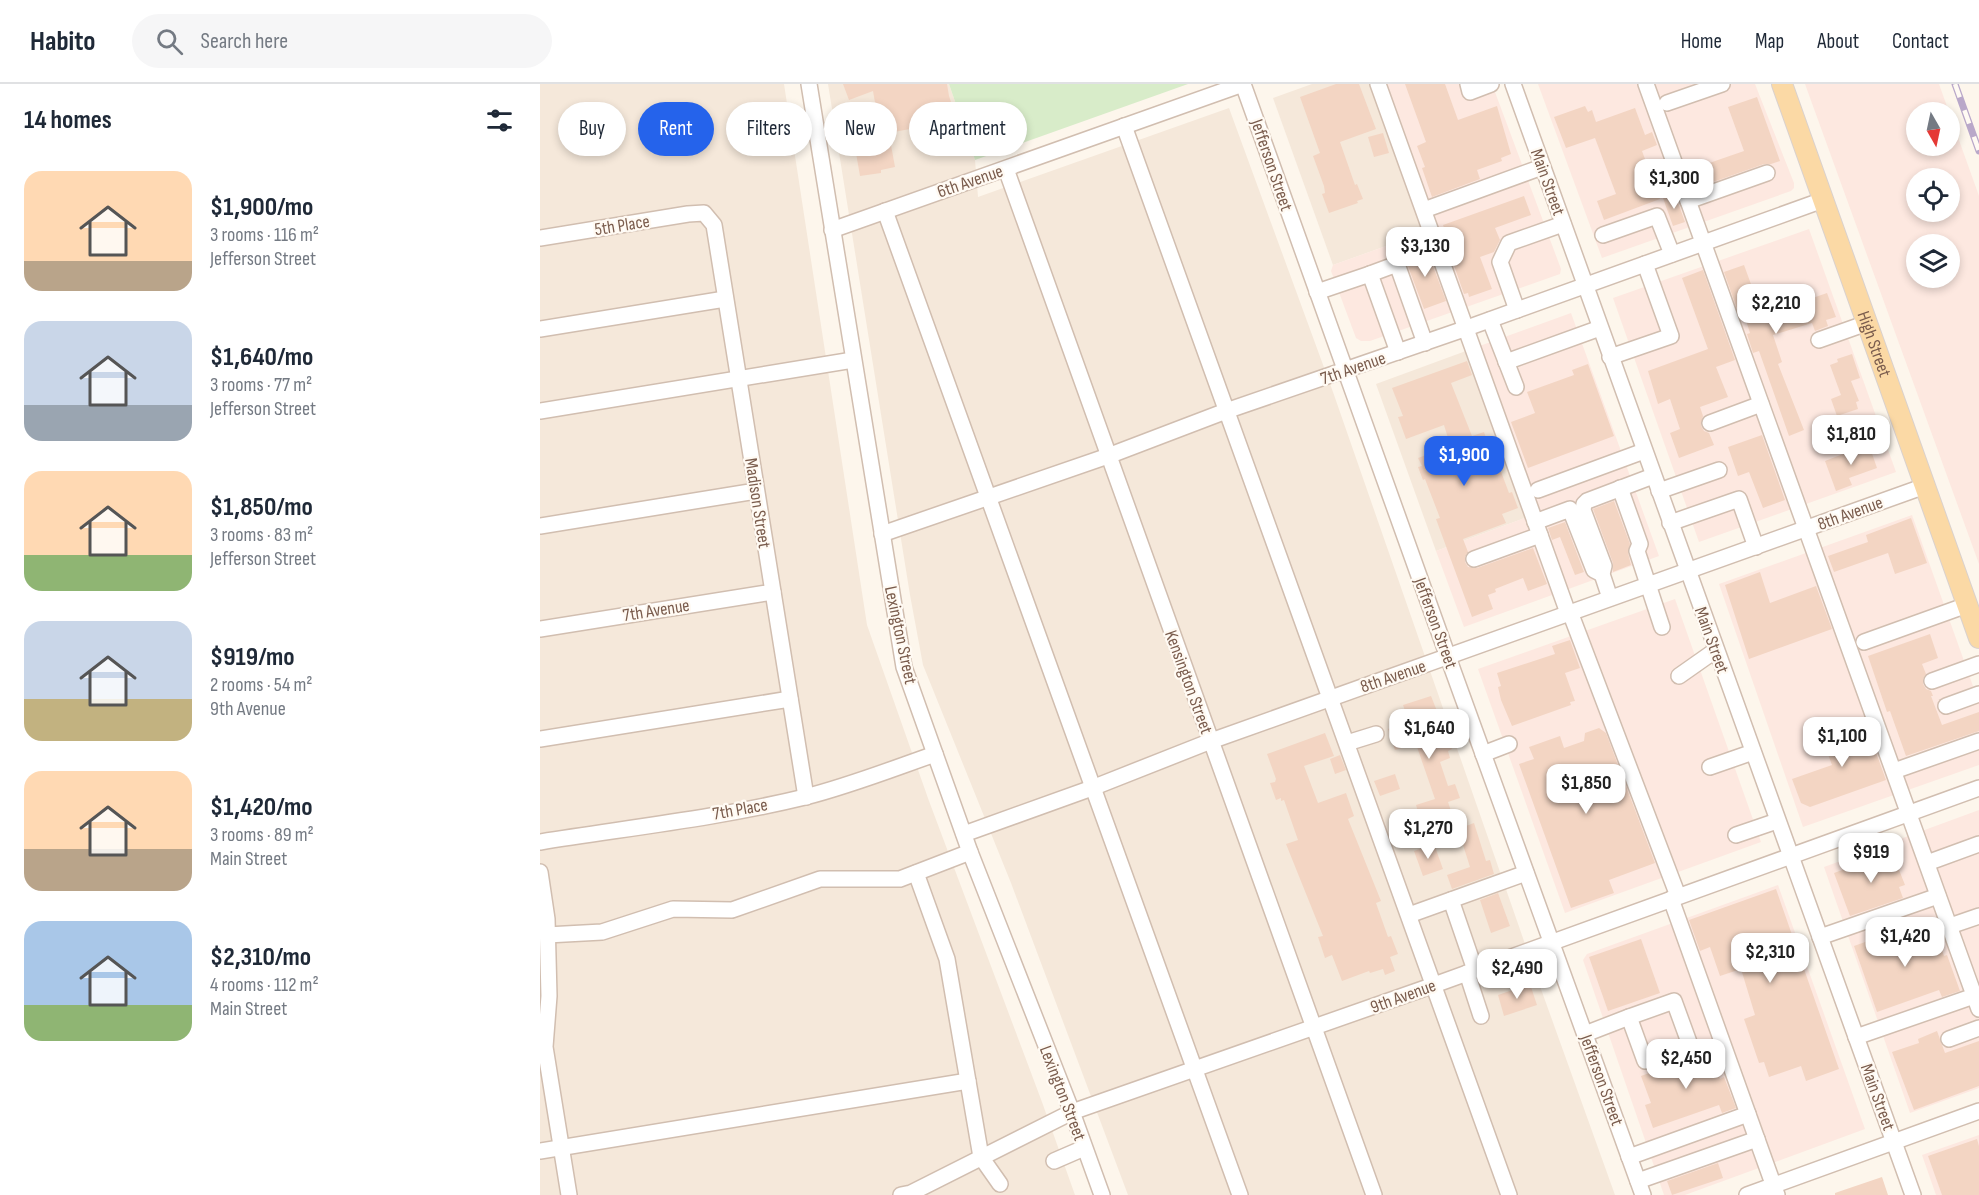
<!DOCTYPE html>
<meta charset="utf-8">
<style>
:root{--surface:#fff;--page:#f6f6f7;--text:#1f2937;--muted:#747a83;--line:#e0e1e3;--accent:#2563eb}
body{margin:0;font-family:"Sofia Sans Condensed",sans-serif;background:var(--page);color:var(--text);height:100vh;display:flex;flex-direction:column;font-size:22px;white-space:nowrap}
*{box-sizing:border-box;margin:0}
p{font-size:20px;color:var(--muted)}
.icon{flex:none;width:33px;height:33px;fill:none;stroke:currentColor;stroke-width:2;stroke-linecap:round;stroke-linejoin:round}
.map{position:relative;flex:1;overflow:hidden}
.details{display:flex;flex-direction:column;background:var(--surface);width:540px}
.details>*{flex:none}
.banner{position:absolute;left:18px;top:18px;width:570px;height:54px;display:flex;gap:12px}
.needle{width:39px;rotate:171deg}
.controls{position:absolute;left:1366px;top:18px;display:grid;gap:12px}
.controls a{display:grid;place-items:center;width:54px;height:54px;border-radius:50%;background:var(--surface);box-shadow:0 3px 9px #0003;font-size:30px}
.price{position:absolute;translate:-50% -51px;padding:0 14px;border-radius:12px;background:#fff;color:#222;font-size:20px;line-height:39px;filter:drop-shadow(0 2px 3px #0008)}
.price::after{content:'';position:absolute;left:50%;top:36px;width:18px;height:14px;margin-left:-9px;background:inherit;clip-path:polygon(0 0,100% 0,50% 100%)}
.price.active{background:var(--accent);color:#fff}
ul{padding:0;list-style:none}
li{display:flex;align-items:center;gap:18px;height:150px;padding:0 24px}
li span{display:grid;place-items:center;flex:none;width:168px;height:120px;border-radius:18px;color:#555}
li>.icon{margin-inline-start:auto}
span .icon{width:72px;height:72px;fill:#fffc;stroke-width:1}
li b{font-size:26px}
h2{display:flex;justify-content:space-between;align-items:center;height:72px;padding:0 24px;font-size:26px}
.tag{padding:0 21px;border-radius:27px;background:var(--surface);box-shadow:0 3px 9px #0003;font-size:21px;line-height:54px}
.tag.active{background:var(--accent);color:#fff}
header{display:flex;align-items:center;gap:36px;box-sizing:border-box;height:84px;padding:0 30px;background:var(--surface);border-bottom:2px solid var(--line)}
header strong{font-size:28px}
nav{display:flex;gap:33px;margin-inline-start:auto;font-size:21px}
.search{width:420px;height:54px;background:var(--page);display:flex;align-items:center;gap:15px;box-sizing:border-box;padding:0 21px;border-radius:33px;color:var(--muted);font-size:22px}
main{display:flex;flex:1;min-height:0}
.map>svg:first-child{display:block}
</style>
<header>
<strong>Habito</strong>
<div class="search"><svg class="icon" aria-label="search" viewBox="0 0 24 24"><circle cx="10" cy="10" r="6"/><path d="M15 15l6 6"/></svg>Search here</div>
<nav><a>Home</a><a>Map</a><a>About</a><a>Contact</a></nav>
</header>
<main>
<section class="details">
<h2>14 homes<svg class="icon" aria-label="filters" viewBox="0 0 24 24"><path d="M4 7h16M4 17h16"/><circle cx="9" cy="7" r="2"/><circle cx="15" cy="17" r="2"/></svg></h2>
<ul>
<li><span style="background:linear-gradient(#ffd9b3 75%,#b9a48a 0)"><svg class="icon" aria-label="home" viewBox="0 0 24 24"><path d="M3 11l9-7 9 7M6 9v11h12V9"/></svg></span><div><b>$1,900/mo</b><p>3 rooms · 116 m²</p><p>Jefferson Street</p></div></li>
<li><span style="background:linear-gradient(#c9d6e8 70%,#9aa5b1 0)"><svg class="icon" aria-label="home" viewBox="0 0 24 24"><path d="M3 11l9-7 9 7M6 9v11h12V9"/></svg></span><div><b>$1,640/mo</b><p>3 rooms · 77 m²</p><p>Jefferson Street</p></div></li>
<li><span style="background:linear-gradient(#ffd9b3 70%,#8fb573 0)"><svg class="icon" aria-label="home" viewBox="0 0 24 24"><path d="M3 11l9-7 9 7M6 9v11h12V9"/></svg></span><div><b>$1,850/mo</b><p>3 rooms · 83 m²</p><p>Jefferson Street</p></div></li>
<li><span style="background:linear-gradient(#c9d6e8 65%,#c2b280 0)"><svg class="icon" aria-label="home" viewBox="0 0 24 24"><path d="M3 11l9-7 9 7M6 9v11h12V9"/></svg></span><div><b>$919/mo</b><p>2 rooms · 54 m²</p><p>9th Avenue</p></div></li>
<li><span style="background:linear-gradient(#ffd9b3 65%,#b9a48a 0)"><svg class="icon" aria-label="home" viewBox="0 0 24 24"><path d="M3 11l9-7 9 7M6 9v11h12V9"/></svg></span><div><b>$1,420/mo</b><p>3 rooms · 89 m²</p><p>Main Street</p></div></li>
<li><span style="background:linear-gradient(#a9c7e8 70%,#8fb573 0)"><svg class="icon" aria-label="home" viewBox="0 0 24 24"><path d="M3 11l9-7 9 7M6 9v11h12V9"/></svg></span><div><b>$2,310/mo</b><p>4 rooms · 112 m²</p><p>Main Street</p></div></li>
</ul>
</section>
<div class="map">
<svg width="1439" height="1111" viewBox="0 0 1439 1111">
<rect width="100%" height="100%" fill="#fdf6ec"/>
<g fill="#f5e8da">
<path d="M 0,0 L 244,0 L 327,541 L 389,717 L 502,1018 L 535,1111 L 0,1111 Z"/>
<path d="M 288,0 L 409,0 L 435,76 L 438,113 L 689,24 L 793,308 L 992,880 L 1075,1111 L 588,1111 L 471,799 L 383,581 L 370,511 Z"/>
<path d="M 772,0 L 838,0 L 891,146 L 793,181 L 733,14 Z"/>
<path d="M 934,264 L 993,431 L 896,467 L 836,300 Z"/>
</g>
<g fill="#fde8e0" fill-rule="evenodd">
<path d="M 838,0 L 952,0 L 1021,185 L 1020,190 L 830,257 L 821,257 L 816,254 L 791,187 L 793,181 L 891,146 Z"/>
<path d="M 998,0 L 1215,0 L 1254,99 L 1254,104 L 1251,107 L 1062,174 Z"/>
<path d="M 1265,0 L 1399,0 L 1409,28 L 1377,28 L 1377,62 L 1410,62 L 1410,31 L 1439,112 L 1439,480 ZM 1377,94 L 1410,94 L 1410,128 L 1377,128 ZM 1377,160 L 1410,160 L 1410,194 L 1377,194 Z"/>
<path d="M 1269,145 L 1356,388 L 1159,458 L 1073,214 Z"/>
<path d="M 1031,229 L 1119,472 L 924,543 L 896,467 L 993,431 L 934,264 Z"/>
<path d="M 1372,431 L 1439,619 L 1439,681 L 1263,743 L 1179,500 Z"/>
<path d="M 1135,515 L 1221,758 L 1025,829 L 938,585 Z"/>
<path d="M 1439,726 L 1439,1004 L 1370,1029 L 1284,783 Z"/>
<path d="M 1238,801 L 1325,1045 L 1145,1111 L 1124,1111 L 1043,876 L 1047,870 Z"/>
<path d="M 1439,1051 L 1439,1111 L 1396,1111 L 1382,1071 Z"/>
</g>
<path fill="#d8ecc9" d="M 409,0 L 648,0 L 435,76 Z"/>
<g fill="#f3d5c3">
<path d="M 303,0 L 407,0 L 409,12 L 417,36 L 398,43 L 397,40 L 343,50 L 341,36 L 338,36 L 333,7 L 309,16 Z"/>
<path d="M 796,0 L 819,0 L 836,45 L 800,58 L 815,101 L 817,100 L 823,115 L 817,117 L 818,119 L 789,129 L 782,110 L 785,109 L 784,102 L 773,72 L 780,69 L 760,13 Z"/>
<path d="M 865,0 L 905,0 L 918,36 L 957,22 L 971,70 L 961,74 L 962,77 L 937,86 L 940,95 L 892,113 L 882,84 L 885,83 L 877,62 L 886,58 Z"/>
<path d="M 1217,13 L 1240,77 L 1231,80 L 1224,80 L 1159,103 L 1152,85 L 1204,67 L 1188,23 Z"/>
<path d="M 1045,22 L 1048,28 L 1052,26 L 1056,38 L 1095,24 L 1105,51 L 1112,48 L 1117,61 L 1102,67 L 1120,115 L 1064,136 L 1057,117 L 1076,110 L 1055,54 L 1026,64 L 1014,33 Z"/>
<path d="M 843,49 L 849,69 L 834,73 L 828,53 Z"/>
<path d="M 351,61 L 355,83 L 341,86 L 341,89 L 320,92 L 316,69 Z"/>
<path d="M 1135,110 L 1145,138 L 1133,142 L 1123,114 Z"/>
<path d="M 984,112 L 991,131 L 955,144 L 960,156 L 954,168 L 940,173 L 952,205 L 929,213 L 928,209 L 924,210 L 905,156 L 908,155 L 903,141 Z"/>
<path d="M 886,163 L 906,217 L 884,225 L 866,177 L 862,172 Z"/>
<path d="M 1204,181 L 1223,233 L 1265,220 L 1264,217 L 1287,209 L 1296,233 L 1286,236 L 1288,242 L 1275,247 L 1272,239 L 1233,251 L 1242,278 L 1238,280 L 1264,346 L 1249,352 L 1219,267 L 1213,269 L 1207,250 L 1210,249 L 1203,227 L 1198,228 L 1184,188 Z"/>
<path d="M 1163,186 L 1195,276 L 1176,283 L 1188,313 L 1160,323 L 1163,332 L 1161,342 L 1164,347 L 1169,349 L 1174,361 L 1139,374 L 1130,349 L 1140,345 L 1130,315 L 1118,320 L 1108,287 L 1168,265 L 1142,194 Z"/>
<path d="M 1312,270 L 1320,294 L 1311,297 L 1319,317 L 1316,318 L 1318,325 L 1297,332 L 1291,315 L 1301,311 L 1290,281 L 1298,278 L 1297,275 Z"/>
<path d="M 927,277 L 932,291 L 911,299 L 932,352 L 944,348 L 957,386 L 960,385 L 969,409 L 972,408 L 978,424 L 962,430 L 966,439 L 923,455 L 928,468 L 925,473 L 925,478 L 928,483 L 937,484 L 993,464 L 1007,500 L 988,507 L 983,494 L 955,505 L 956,508 L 948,511 L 953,525 L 932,533 L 896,435 L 900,434 L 885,395 L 883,396 L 878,383 L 882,382 L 878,374 L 910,362 L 920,390 L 942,382 L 934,359 L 912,367 L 904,341 L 866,355 L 858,333 L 863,332 L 852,304 Z"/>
<path d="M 1048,280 L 1074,352 L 988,384 L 971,338 L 995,329 L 987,308 L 1034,291 L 1032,286 Z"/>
<path d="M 1222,351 L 1245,416 L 1223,424 L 1209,388 L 1198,392 L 1188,363 Z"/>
<path d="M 1328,358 L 1337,384 L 1309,394 L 1312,401 L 1296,407 L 1285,377 L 1316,365 L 1316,363 Z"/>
<path d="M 1074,417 L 1090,460 L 1088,469 L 1091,481 L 1073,488 L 1073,479 L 1053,425 Z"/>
<path d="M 1371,434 L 1387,479 L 1355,490 L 1348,469 L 1294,488 L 1288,472 L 1328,458 L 1326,451 Z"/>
<path d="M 1025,438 L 1044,488 L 1035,491 L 1020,453 L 1012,456 L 1008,444 Z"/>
<path d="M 1220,488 L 1230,519 L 1276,502 L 1292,545 L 1209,575 L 1185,501 Z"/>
<path d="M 1390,550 L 1398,574 L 1382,580 L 1386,590 L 1383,595 L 1383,600 L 1386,605 L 1391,607 L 1393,612 L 1391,612 L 1402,641 L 1439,628 L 1439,647 L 1366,672 L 1350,627 L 1347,628 L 1328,572 Z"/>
<path d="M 1030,556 L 1040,584 L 1025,589 L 1035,617 L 1030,618 L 1031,621 L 972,642 L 961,616 L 958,603 L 961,602 L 957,589 L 1015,570 L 1012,562 Z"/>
<path d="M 891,612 L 912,665 L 908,667 L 910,674 L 900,678 L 908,702 L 915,700 L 920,714 L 908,718 L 917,745 L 897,751 L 892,737 L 882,741 L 876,721 L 895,715 L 876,660 L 855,666 L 848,645 L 869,638 L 863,621 Z"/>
<path d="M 1325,638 L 1346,696 L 1270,723 L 1261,719 L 1252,695 L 1292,681 L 1282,654 Z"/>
<path d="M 1059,644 L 1066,649 L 1115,779 L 1069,796 L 1074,809 L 1031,824 L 979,680 L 994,675 L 989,663 L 1020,652 L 1024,664 L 1044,657 L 1045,649 Z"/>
<path d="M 785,649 L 794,672 L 764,682 L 778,719 L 806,709 L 814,732 L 808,735 L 841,817 L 836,819 L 848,853 L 851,852 L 858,870 L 850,873 L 855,887 L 845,891 L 843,885 L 830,889 L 829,887 L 802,897 L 792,871 L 785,874 L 778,853 L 783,852 L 746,760 L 758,756 L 744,716 L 741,717 L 741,714 L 736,716 L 730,699 L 735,698 L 736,695 L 727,670 Z"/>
<path d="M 800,671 L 806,686 L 795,690 L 790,675 Z"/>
<path d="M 855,690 L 860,705 L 840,712 L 834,697 Z"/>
<path d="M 934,739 L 946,777 L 950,776 L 954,790 L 912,805 L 907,791 L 930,783 L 918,745 Z"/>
<path d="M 894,760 L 903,785 L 883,792 L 874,767 Z"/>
<path d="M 1352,768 L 1365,801 L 1359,803 L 1363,814 L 1310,832 L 1294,789 Z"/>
<path d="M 1236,805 L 1299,985 L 1266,997 L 1261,982 L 1229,993 L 1224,978 L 1219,979 L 1204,935 L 1215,931 L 1201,885 L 1180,892 L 1170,863 L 1160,867 L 1149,836 Z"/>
<path d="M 958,809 L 970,842 L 951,849 L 940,816 Z"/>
<path d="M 1372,841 L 1376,853 L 1395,846 L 1404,872 L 1407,871 L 1420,907 L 1402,913 L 1399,906 L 1337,928 L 1314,862 Z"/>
<path d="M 1101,855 L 1120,909 L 1068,927 L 1049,873 Z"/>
<path d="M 990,900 L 997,921 L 964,932 L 958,911 Z"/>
<path d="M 1397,947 L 1405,969 L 1439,957 L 1439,1002 L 1374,1026 L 1352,968 L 1379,959 L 1378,955 Z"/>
<path d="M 1170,967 L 1180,995 L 1184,993 L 1196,1024 L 1182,1029 L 1179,1021 L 1113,1044 L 1105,1021 L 1111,1019 L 1101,992 Z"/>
<path d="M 1437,1055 L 1439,1062 L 1439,1111 L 1402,1111 L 1388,1072 Z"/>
<path d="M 1178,1079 L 1183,1094 L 1132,1111 L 1127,1097 Z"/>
<path d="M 1342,1093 L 1348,1111 L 1295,1111 L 1295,1109 Z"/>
</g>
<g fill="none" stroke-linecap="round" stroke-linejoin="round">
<g stroke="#d1beb0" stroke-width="18">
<g id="minor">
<path d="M 269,0 L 364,583 L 430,768 L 532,1028 L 562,1111"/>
<path d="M 703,0 L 908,573 L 1103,1111"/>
<path d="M 838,0 L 1028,529"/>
<path d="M 928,0 L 930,8 L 951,0"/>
<path d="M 973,0 L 1373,1111"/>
<path d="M 1106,0 L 1439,925"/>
<path d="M 1127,19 L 1182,0"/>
<path d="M 584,42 L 969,1111"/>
<path d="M 466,85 L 834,1111"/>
<path d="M 1148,117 L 1227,89"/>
<path d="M 884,126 L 1002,83"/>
<path d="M 345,127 L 700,1111"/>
<path d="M 292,146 L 703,0"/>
<path d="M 1063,151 L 1117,132 L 1132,170"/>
<path d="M 0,154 L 148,130 L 164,129 L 174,141 L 266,713"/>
<path d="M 830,190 L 857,180 L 885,259"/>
<path d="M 777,208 L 830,190 L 858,268"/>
<path d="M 977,226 L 960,178 L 969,159 L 1023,140"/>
<path d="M 950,236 L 976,303"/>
<path d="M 0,245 L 185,215"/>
<path d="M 1279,256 L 1327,239"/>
<path d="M 1070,273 L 1131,252 L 1105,180"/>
<path d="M 966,278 L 1060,244"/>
<path d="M 0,327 L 313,276"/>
<path d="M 1170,339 L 1221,320"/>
<path d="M 1080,404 L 1100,460 L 1097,467 L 1122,543"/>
<path d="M 998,406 L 1104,367"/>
<path d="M 1119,407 L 1179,386"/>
<path d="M 995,438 L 1030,425 L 1054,486 L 1062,490"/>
<path d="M 1130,439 L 1199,415 L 1216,463"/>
<path d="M 0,442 L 216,407"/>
<path d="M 342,450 L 568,372 L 686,327 L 927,244 L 1283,116"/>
<path d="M 934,475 L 1000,451"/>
<path d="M 1070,514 L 1062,490 L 1064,482 L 1043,426 L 1044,420 L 1047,417 L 1113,392"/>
<path d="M 1030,528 L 1138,812"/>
<path d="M 0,545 L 233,508"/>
<path d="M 1324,558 L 1427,521"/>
<path d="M 1139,592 L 1176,566"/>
<path d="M 1392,597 L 1439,580"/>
<path d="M 1406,622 L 1439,610"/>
<path d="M 0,655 L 250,615"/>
<path d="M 807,659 L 836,650"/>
<path d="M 943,670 L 969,660"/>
<path d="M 1170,683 L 1213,668"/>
<path d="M 1354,687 L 1439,657"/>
<path d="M 424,750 L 552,704 L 671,657 L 1385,402"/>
<path d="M 1196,751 L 1237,737"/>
<path d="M 0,758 C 87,744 179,734 265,713 C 309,702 352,685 395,670"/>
<path d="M 1387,779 L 1439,760"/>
<path d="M 0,788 L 7,835 L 9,912 L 5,963 L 29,1111"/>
<path d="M 376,789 L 407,875 L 441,1073 L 460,1100"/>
<path d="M 1131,815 L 1237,1111"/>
<path d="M 911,816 L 935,886"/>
<path d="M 869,831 L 986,789"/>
<path d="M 1410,842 L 1439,832"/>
<path d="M 7,851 L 62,848 L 133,825 L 192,826 L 280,795 L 360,795 L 430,768"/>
<path d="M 1280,853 L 1398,812"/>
<path d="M 927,889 L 941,932"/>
<path d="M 1134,917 L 1150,961 L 1105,977 L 1089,933 Z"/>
<path d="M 1045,950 L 1089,933"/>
<path d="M 1316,953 L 1434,912"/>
<path d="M 1409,955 L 1439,944"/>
<path d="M 0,1067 L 428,997"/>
<path d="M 1089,1073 L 1208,1030"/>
<path d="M 514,1077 L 544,1064"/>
<path d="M 1098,1097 L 1217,1055"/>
<path d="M 361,1111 L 371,1109 L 532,1028 L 894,901 L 1439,704"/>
<path d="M 1207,1111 L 1439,1027"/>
</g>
</g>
<g stroke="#dad1cd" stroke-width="22">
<g id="major">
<path id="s1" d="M 1242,0 L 1439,554"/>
</g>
</g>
<use href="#minor" stroke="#fff" stroke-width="15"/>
<use href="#major" stroke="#fbd9a5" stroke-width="20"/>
<g stroke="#b9a8c9" stroke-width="7">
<path id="rail" d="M 1415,0 L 1439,67"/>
</g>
<use href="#rail" stroke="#fffaf3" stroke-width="4.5" stroke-dasharray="14" stroke-linecap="butt"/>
</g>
<g text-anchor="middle" stroke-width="4.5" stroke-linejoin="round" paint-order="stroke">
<g font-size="18" fill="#7a5c4d" stroke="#fffaf3">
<text transform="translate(732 81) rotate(71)" y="6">Jefferson Street</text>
<text transform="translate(430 97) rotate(-19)" y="6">6th Avenue</text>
<text transform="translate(1008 98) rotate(70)" y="6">Main Street</text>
<text transform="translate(82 141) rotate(-9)" y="6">5th Place</text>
<text dy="6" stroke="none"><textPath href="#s1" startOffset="276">High Street</textPath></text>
<text transform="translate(813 284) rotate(-19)" y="6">7th Avenue</text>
<text transform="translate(218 419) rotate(81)" y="6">Madison Street</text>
<text transform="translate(1310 429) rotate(-20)" y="6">8th Avenue</text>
<text transform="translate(116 526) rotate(-9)" y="6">7th Avenue</text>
<text transform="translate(896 539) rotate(70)" y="6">Jefferson Street</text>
<text transform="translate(361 551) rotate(78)" y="6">Lexington Street</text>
<text transform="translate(1172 556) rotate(70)" y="6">Main Street</text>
<text transform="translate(853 592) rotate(-19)" y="6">8th Avenue</text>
<text transform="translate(649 598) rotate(70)" y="6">Kensington Street</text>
<text transform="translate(200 725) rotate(-10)" y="6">7th Place</text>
<text transform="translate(863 912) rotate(-20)" y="6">9th Avenue</text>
<text transform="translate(1062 996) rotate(70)" y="6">Jefferson Street</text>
<text transform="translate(523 1009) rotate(69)" y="6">Lexington Street</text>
<text transform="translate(1338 1013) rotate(70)" y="6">Main Street</text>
</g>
</g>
</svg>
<div class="controls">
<a><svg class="needle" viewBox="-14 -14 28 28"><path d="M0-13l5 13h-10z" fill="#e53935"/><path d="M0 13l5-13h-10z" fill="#747a83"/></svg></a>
<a><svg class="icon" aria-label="locate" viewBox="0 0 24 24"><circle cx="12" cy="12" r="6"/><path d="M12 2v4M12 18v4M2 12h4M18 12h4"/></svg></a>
<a><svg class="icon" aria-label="layers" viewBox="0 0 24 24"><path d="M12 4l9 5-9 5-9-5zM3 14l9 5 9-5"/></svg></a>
</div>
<b class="price" style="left:1134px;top:126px">$1,300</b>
<b class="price" style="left:885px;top:194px">$3,130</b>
<b class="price" style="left:1236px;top:251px">$2,210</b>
<b class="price" style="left:1311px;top:382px">$1,810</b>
<b class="price active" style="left:924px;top:403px">$1,900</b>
<b class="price" style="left:889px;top:676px">$1,640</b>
<b class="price" style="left:1302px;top:684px">$1,100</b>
<b class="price" style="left:1046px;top:731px">$1,850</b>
<b class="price" style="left:888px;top:776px">$1,270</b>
<b class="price" style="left:1331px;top:800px">$919</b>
<b class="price" style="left:1365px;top:884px">$1,420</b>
<b class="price" style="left:1230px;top:900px">$2,310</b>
<b class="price" style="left:977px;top:916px">$2,490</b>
<b class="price" style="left:1146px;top:1006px">$2,450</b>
<div class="banner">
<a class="tag">Buy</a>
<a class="tag active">Rent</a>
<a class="tag">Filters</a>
<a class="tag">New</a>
<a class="tag">Apartment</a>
</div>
</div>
</main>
